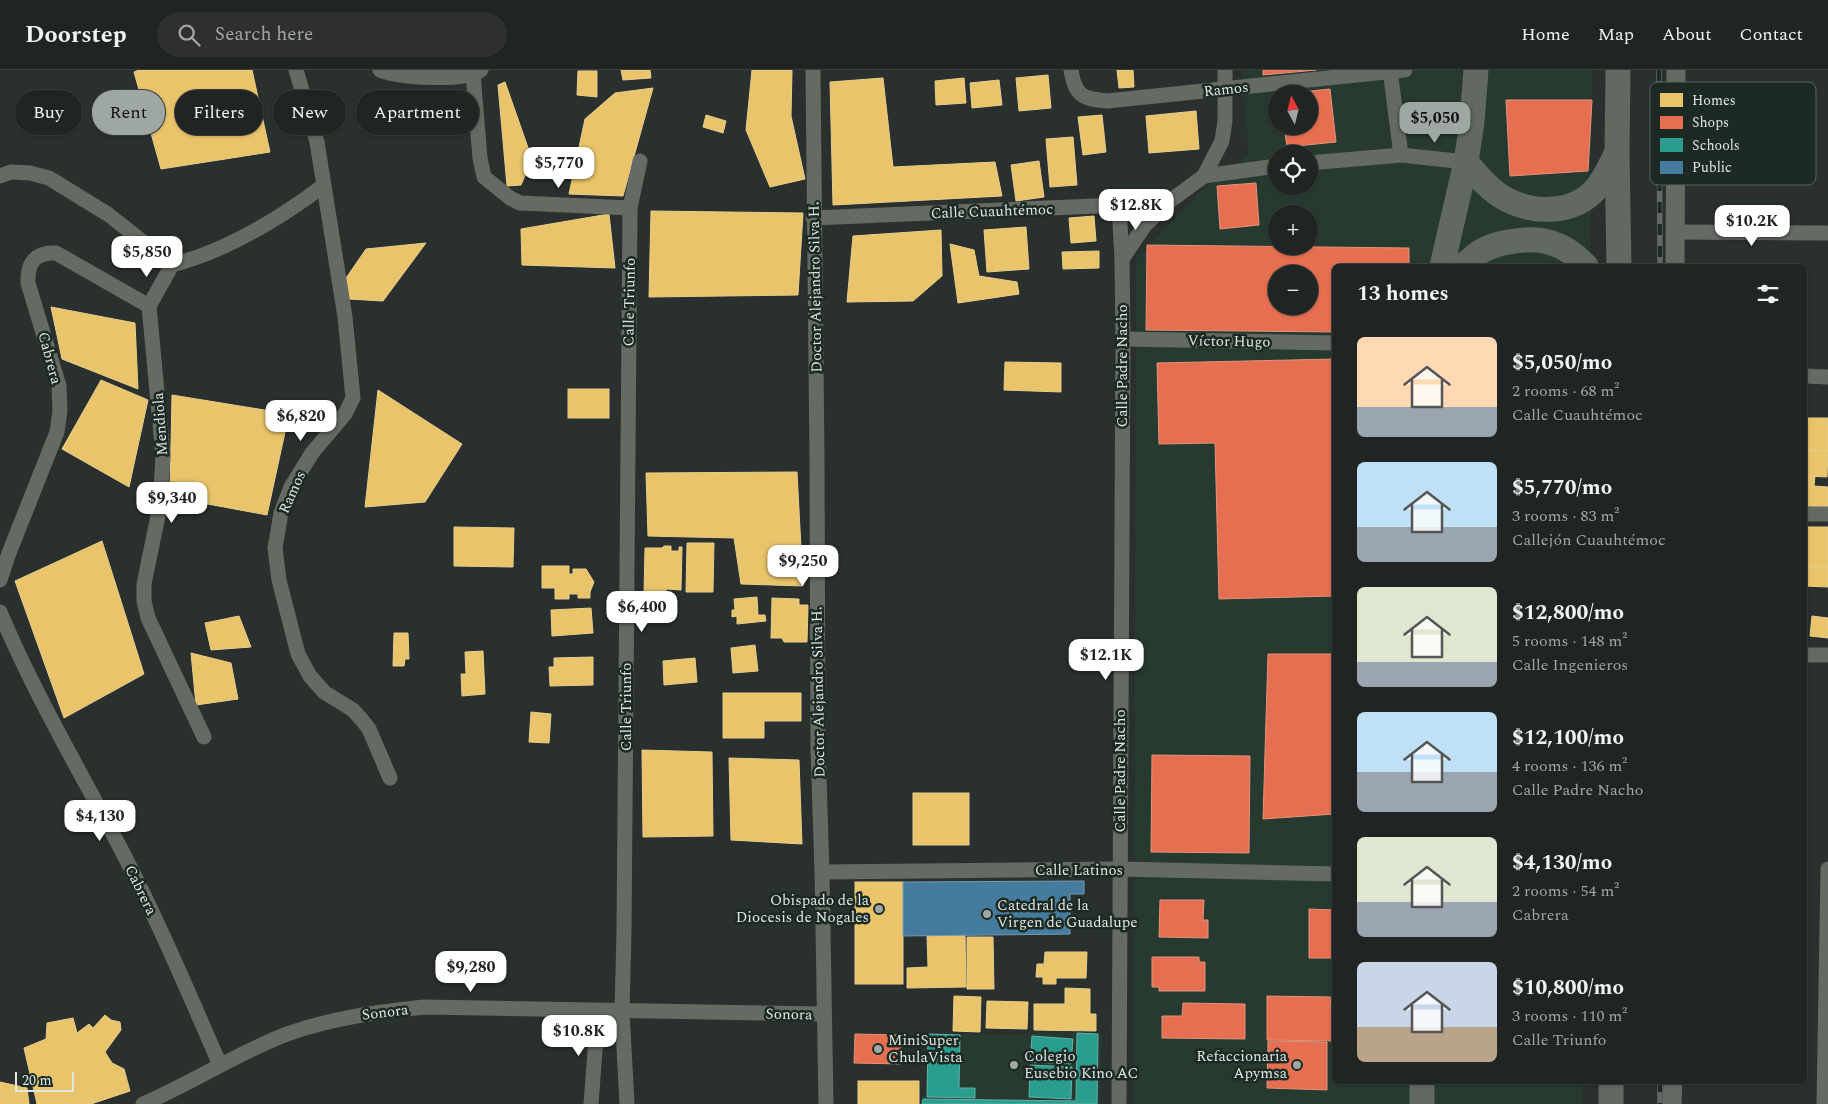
<!DOCTYPE html>
<meta charset="utf-8">
<style>
:root{--surface:#202422;--page:#2d302f;--text:#f1f3f6;--muted:#a2a4a5;--line:#3d4140;--accent:#9fa7a3}
body{margin:0;font-family:Spectral,serif;background:var(--page);color:var(--text);height:100vh;display:flex;flex-direction:column;font-size:19px;white-space:nowrap}
*{box-sizing:border-box;margin:0}
p{font-size:16px;color:var(--muted)}
.icon{flex:none;width:28px;height:28px;fill:none;stroke:currentColor;stroke-width:2;stroke-linecap:round;stroke-linejoin:round}
.map{position:relative;flex:1;overflow:hidden}
.panel{position:absolute;left:1332px;top:194px;width:475px;height:820px;display:flex;flex-direction:column;background:var(--surface);border-radius:8px;box-shadow:0 1px 4px #0004,0 0 0 1px var(--line)}
.panel>*{flex:none}
.guide{position:absolute;left:15px;top:20px;width:475px;height:45px;display:flex;gap:10px}
.needle{width:32px;rotate:353deg}
.controls{position:absolute;left:1268px;top:15px;display:grid;gap:10px}
.controls a{display:grid;place-items:center;width:50px;height:50px;border-radius:50%;background:var(--surface);box-shadow:0 1px 4px #0004,0 0 0 1px var(--line);font-size:25px}
.scale{position:absolute;left:15px;bottom:12px;width:59px;box-sizing:border-box;padding-left:5px;border:2px solid #dee7e2;border-top:0;font-size:14px;line-height:18px;white-space:nowrap;color:#dee7e2;-webkit-text-stroke:4px #1c2a23;paint-order:stroke}
.price{position:absolute;translate:-50% -42px;padding:0 11px;border-radius:10px;background:#fff;color:#222;font-size:16px;line-height:32px;filter:drop-shadow(0 1px 2px #0008)}
.price::after{content:'';position:absolute;left:50%;top:30px;width:15px;height:11px;margin-left:-8px;background:inherit;clip-path:polygon(0 0,100% 0,50% 100%)}
.price.current{background:var(--accent);color:#111}
ul{padding:0;list-style:none}
li{display:flex;align-items:center;gap:15px;height:125px;padding:0 25px}
li span{display:grid;place-items:center;flex:none;width:140px;height:100px;border-radius:8px;color:#555}
li>.icon{margin-inline-start:auto}
span .icon{width:60px;height:60px;fill:#fffc;stroke-width:1}
li b{font-size:21px}
h2{display:flex;justify-content:space-between;align-items:center;height:60px;padding:0 25px;font-size:21px}
.tag{padding:0 18px;border-radius:22px;background:var(--surface);box-shadow:0 1px 4px #0004,0 0 0 1px var(--line);font-size:18px;line-height:45px}
.tag.current{background:var(--accent);color:#111}
header{display:flex;align-items:center;gap:30px;box-sizing:border-box;height:70px;padding:0 25px;background:var(--surface);border-bottom:1px solid var(--line)}
header strong{font-size:24px}
nav{display:flex;gap:28px;margin-inline-start:auto;font-size:18px}
.search{width:350px;height:45px;background:var(--page);display:flex;align-items:center;gap:12px;box-sizing:border-box;padding:0 18px;border-radius:28px;color:var(--muted);font-size:19px}
.map>svg:first-child{display:block}
</style>
<header>
<strong>Doorstep</strong>
<div class="search"><svg class="icon" aria-label="search" viewBox="0 0 24 24"><circle cx="10" cy="10" r="6"/><path d="M15 15l6 6"/></svg>Search here</div>
<nav><a>Home</a><a>Map</a><a>About</a><a>Contact</a></nav>
</header>
<div class="map">
<svg width="1828" height="1034" viewBox="0 0 1828 1034">
<rect width="100%" height="100%" fill="#2a302d"/>
<g fill="#273a30" fill-rule="evenodd">
<path d="M 1242,0 L 1592,0 L 1590,196 L 1335,196 L 1335,1011 L 1583,1011 L 1583,1034 L 1134,1034 L 1136,190 L 1206,116 L 1249,85 ZM 1276,24 L 1309,24 L 1309,56 L 1276,56 ZM 1276,84 L 1309,84 L 1309,116 L 1276,116 ZM 1276,144 L 1309,144 L 1309,176 L 1276,176 ZM 1276,204 L 1309,204 L 1309,236 L 1276,236 Z"/>
<path d="M 1102,963 L 1100,1034 L 921,1034 L 921,1026 L 926,1026 L 927,964 Z"/>
</g>
<g fill="#e9c46a" stroke="#e6ce8e">
<path d="M 139,0 L 252,0 L 270,82 L 161,99 L 134,2 Z"/>
<path d="M 621,0 L 650,0 L 651,8 L 623,10 Z"/>
<path d="M 752,0 L 792,0 L 791,46 L 805,109 L 770,117 L 746,60 Z"/>
<path d="M 1117,0 L 1133,0 L 1134,17 L 1119,18 Z"/>
<path d="M 578,1 L 597,1 L 597,27 L 577,25 Z"/>
<path d="M 1048,5 L 1051,38 L 1019,41 L 1016,8 Z"/>
<path d="M 883,8 L 893,97 L 995,92 L 1002,126 L 833,135 L 830,12 Z"/>
<path d="M 964,8 L 966,33 L 936,35 L 935,11 Z"/>
<path d="M 999,10 L 1002,35 L 972,38 L 970,13 Z"/>
<path d="M 505,12 L 532,89 L 521,115 L 507,116 L 498,15 Z"/>
<path d="M 653,18 L 623,126 L 569,124 L 585,49 L 615,23 Z"/>
<path d="M 417,22 L 441,30 L 439,56 L 414,55 Z"/>
<path d="M 1196,41 L 1199,79 L 1149,83 L 1146,46 Z"/>
<path d="M 706,45 L 726,51 L 723,63 L 703,57 Z"/>
<path d="M 1102,45 L 1106,82 L 1083,85 L 1078,47 Z"/>
<path d="M 1073,67 L 1077,115 L 1050,117 L 1046,69 Z"/>
<path d="M 1039,91 L 1044,127 L 1016,131 L 1011,95 Z"/>
<path d="M 651,141 L 803,143 L 798,225 L 649,227 Z"/>
<path d="M 609,144 L 615,198 L 522,195 L 521,159 Z"/>
<path d="M 1094,146 L 1096,171 L 1071,173 L 1069,148 Z"/>
<path d="M 1026,157 L 1029,199 L 987,202 L 984,160 Z"/>
<path d="M 941,160 L 942,206 L 913,231 L 847,232 L 853,166 Z"/>
<path d="M 426,173 L 383,231 L 348,229 L 344,211 L 366,179 Z"/>
<path d="M 950,174 L 974,180 L 979,206 L 1017,212 L 1019,224 L 958,233 Z"/>
<path d="M 1099,181 L 1099,198 L 1063,199 L 1062,182 Z"/>
<path d="M 51,237 L 135,253 L 138,319 L 62,289 Z"/>
<path d="M 1005,292 L 1061,293 L 1061,322 L 1004,320 Z"/>
<path d="M 101,310 L 148,330 L 129,417 L 62,379 Z"/>
<rect x="568" y="319" width="41" height="29"/>
<path d="M 378,320 L 462,374 L 425,432 L 365,437 Z"/>
<path d="M 172,325 L 289,344 L 267,445 L 170,427 Z"/>
<path d="M 1805,348 L 1828,348 L 1828,381 L 1805,380 Z"/>
<path d="M 1805,380 L 1828,381 L 1827,407 L 1805,406 Z"/>
<path d="M 797,402 L 803,516 L 741,514 L 734,468 L 648,466 L 646,403 Z"/>
<path d="M 1805,406 L 1815,406 L 1814,416 L 1828,417 L 1828,437 L 1805,436 Z"/>
<path d="M 454,457 L 514,458 L 513,497 L 454,496 Z"/>
<path d="M 1805,457 L 1828,457 L 1828,497 L 1805,496 Z"/>
<path d="M 102,471 L 144,604 L 64,648 L 15,511 Z"/>
<path d="M 687,473 L 714,473 L 713,522 L 686,522 Z"/>
<path d="M 664,476 L 671,476 L 671,481 L 679,481 L 679,477 L 682,477 L 681,520 L 666,519 L 666,524 L 644,523 L 645,478 L 662,478 Z"/>
<path d="M 542,496 L 569,496 L 569,504 L 573,504 L 573,499 L 586,499 L 594,512 L 590,522 L 590,528 L 578,528 L 578,524 L 569,524 L 569,529 L 555,529 L 555,518 L 542,518 Z"/>
<path d="M 1805,496 L 1828,497 L 1828,517 L 1805,516 Z"/>
<path d="M 670,526 L 670,540 L 647,541 L 646,528 Z"/>
<path d="M 757,527 L 758,545 L 765,545 L 766,551 L 737,554 L 737,546 L 732,547 L 732,540 L 735,540 L 734,529 Z"/>
<path d="M 772,528 L 799,529 L 799,535 L 808,535 L 807,572 L 784,572 L 782,568 L 771,568 Z"/>
<path d="M 591,538 L 593,563 L 552,566 L 551,540 Z"/>
<path d="M 239,546 L 251,577 L 211,580 L 205,553 Z"/>
<path d="M 1812,546 L 1828,548 L 1828,568 L 1810,566 Z"/>
<path d="M 394,563 L 408,563 L 409,589 L 405,589 L 404,596 L 393,596 Z"/>
<path d="M 755,575 L 758,601 L 733,603 L 731,578 Z"/>
<path d="M 483,581 L 485,624 L 462,626 L 461,604 L 466,604 L 465,582 Z"/>
<path d="M 191,583 L 231,593 L 238,629 L 196,635 Z"/>
<path d="M 593,587 L 593,615 L 550,616 L 549,597 L 554,597 L 554,588 Z"/>
<path d="M 695,588 L 697,612 L 664,615 L 663,591 Z"/>
<path d="M 723,623 L 801,623 L 801,651 L 764,651 L 764,668 L 723,668 Z"/>
<path d="M 531,642 L 551,644 L 549,673 L 529,672 Z"/>
<path d="M 642,680 L 712,682 L 713,766 L 643,767 Z"/>
<path d="M 729,688 L 799,690 L 802,774 L 731,770 Z"/>
<rect x="913" y="723" width="56" height="52"/>
<rect x="855" y="812" width="48" height="102"/>
<path d="M 965,864 L 966,917 L 907,918 L 907,898 L 928,897 L 927,865 Z"/>
<path d="M 967,867 L 993,867 L 994,919 L 967,919 Z"/>
<path d="M 1045,882 L 1087,882 L 1086,908 L 1056,908 L 1056,914 L 1043,914 L 1043,907 L 1036,907 L 1037,894 L 1044,894 Z"/>
<path d="M 1065,918 L 1090,919 L 1090,944 L 1096,944 L 1096,961 L 1034,960 L 1034,934 L 1065,934 Z"/>
<path d="M 954,926 L 981,927 L 980,962 L 953,961 Z"/>
<path d="M 987,931 L 1028,932 L 1027,959 L 986,958 Z"/>
<path d="M 105,945 L 111,950 L 120,952 L 121,960 L 105,982 L 112,993 L 124,999 L 130,1021 L 91,1034 L 37,1034 L 24,978 L 46,969 L 47,953 L 73,948 L 77,963 L 89,954 L 93,958 Z"/>
<rect x="858" y="1011" width="61" height="23"/>
<path d="M 0,1012 L 27,1018 L 29,1034 L 0,1034 Z"/>
</g>
<g fill="#e76f51" stroke="#e4937c" fill-rule="evenodd">
<path d="M 1263,0 L 1316,0 L 1263,5 Z"/>
<path d="M 1330,19 L 1336,72 L 1287,77 L 1284,56 L 1309,56 L 1309,24 L 1282,24 Z"/>
<path d="M 1506,30 L 1592,30 L 1588,101 L 1510,106 Z"/>
<path d="M 1256,113 L 1259,155 L 1220,159 L 1217,116 Z"/>
<path d="M 1147,175 L 1409,178 L 1409,196 L 1335,196 L 1335,262 L 1146,260 ZM 1276,204 L 1309,204 L 1309,236 L 1276,236 Z"/>
<path d="M 1335,289 L 1335,526 L 1219,529 L 1215,373 L 1159,374 L 1157,293 Z"/>
<path d="M 1268,584 L 1335,584 L 1335,744 L 1263,749 Z"/>
<path d="M 1152,685 L 1250,686 L 1249,783 L 1151,782 Z"/>
<path d="M 1160,830 L 1204,830 L 1203,850 L 1208,850 L 1208,868 L 1159,867 Z"/>
<path d="M 1309,839 L 1335,840 L 1335,888 L 1309,888 Z"/>
<path d="M 1152,887 L 1199,887 L 1199,892 L 1205,892 L 1205,921 L 1159,921 L 1159,917 L 1152,917 Z"/>
<path d="M 1267,926 L 1331,927 L 1330,938 L 1335,938 L 1335,971 L 1267,970 Z"/>
<path d="M 1183,933 L 1245,934 L 1245,969 L 1162,968 L 1162,946 L 1182,946 Z"/>
<path d="M 855,964 L 902,965 L 901,994 L 854,993 Z"/>
<path d="M 1268,971 L 1327,972 L 1327,1020 L 1267,1018 Z"/>
</g>
<g fill="#2a9d8f" stroke="#60b3a8">
<path d="M 1077,963 L 1098,964 L 1097,1034 L 922,1034 L 923,1029 L 1076,1031 Z"/>
<path d="M 928,964 L 960,965 L 959,1018 L 975,1018 L 975,1028 L 927,1027 Z"/>
<path d="M 1032,966 L 1073,969 L 1071,994 L 1030,992 Z"/>
<path d="M 1030,995 L 1072,997 L 1071,1029 L 1029,1027 Z"/>
</g>
<path fill="#457b9d" stroke="#739bb2" d="M 1084,811 L 1084,824 L 1070,824 L 1070,864 L 903,866 L 903,812 Z"/>
<g fill="none" stroke-linecap="round" stroke-linejoin="round">
<g stroke="#656a62" stroke-width="15">
<path d="M 296,0 L 317,72 L 345,247 L 353,328 L 345,344 L 312,383 L 291,417 L 281,443 L 275,478 L 279,510 L 298,584 L 310,606 L 324,622 L 353,640 L 362,650 L 369,659 L 390,708"/>
<path d="M 380,0 C 400,8 464,12 481,0"/>
<path d="M 813,0 L 817,390 L 818,677 L 822,802 L 826,1034"/>
<path d="M 1071,0 C 1075,26 1083,29 1107,31 L 1405,0"/>
<path d="M 1390,0 L 1401,85"/>
<path d="M 473,4 L 480,88 L 484,107 L 510,128 L 520,133 L 630,138"/>
<path d="M 1309,93 L 1401,85 L 1466,92"/>
<path d="M 0,106 L 11,102 L 30,103 L 49,108 L 109,145 L 172,195"/>
<path d="M 1204,106 L 1276,96"/>
<path d="M 1119,135 L 1122,189 L 1123,269 L 1119,1034"/>
<path d="M 813,148 L 1119,135 L 1170,131"/>
<path d="M 1676,162 L 1828,163"/>
<path d="M 1122,189 L 1145,155 L 1170,131 L 1204,106 L 1222,71 L 1225,51 L 1225,0"/>
<path d="M 149,236 L 163,386 L 160,436 L 144,514 L 144,531 L 148,548 L 204,667"/>
<path d="M 149,236 L 172,195 C 225,181 279,149 323,116"/>
<path d="M 1123,269 L 1335,273"/>
<path d="M 1805,306 L 1828,307"/>
<path d="M 1805,444 L 1828,444"/>
<path d="M 0,510 L 9,483 L 57,362 L 60,341 L 59,316 L 28,213 C 27,193 35,182 56,183 L 149,236"/>
<path d="M 0,542 C 35,626 82,704 124,785 C 159,853 189,924 220,995"/>
<path d="M 1805,585 L 1828,585"/>
<path d="M 822,802 L 1119,799 L 1335,804"/>
<path d="M 143,1034 C 192,1013 237,983 287,964 C 332,948 377,942 424,937 L 824,944"/>
<path d="M 591,1034 L 598,941"/>
<path d="M 627,1034 L 622,941 L 624,862 L 630,138 L 640,91"/>
<path d="M 1824,1034 L 1828,799"/>
</g>
<g stroke="#656a62" stroke-width="19">
<path d="M 1675,196 L 1676,0"/>
<path d="M 1672,1034 L 1673,1011"/>
</g>
<g stroke="#626960" stroke-width="25">
<path d="M 1618,0 L 1617,83 L 1619,196"/>
<path d="M 1466,92 C 1476,104 1486,116 1499,125 C 1526,143 1567,146 1592,123 C 1603,113 1609,98 1616,84"/>
<path d="M 1442,196 L 1466,92 L 1472,52 L 1476,0"/>
<path d="M 1462,196 C 1468,192 1474,186 1480,182 C 1489,177 1500,173 1509,172 C 1540,166 1564,172 1586,196"/>
<path d="M 1422,1034 L 1422,1011"/>
<path d="M 1611,1034 L 1611,1011"/>
</g>
<g stroke="#646864" stroke-width="5.5">
<g id="rail">
<path d="M 1659,0 L 1660,196"/>
<path d="M 1660,1011 L 1660,1034"/>
</g>
</g>
<use href="#rail" stroke="#1c2a23" stroke-width="4" stroke-dasharray="11" stroke-linecap="butt"/>
</g>
<g fill="#9fa7a3" stroke="#1c2a23" stroke-width="2">
<circle cx="879" cy="839" r="5"/>
<circle cx="987" cy="844" r="5"/>
<circle cx="878" cy="979" r="5"/>
<circle cx="1014" cy="995" r="5"/>
<circle cx="1297" cy="995" r="5"/>
</g>
<g text-anchor="middle" stroke-width="5" stroke-linejoin="round" paint-order="stroke">
<g font-size="15" fill="#dee7e2" stroke="#1c2a23">
<text transform="translate(1226 19) rotate(-6)" y="5">Ramos</text>
<text transform="translate(992 141) rotate(-2)" y="5">Calle Cuauhtémoc</text>
<text transform="translate(815 217) rotate(-91)" y="5">Doctor Alejandro Silva H.</text>
<text transform="translate(629 232) rotate(-89)" y="5">Calle Triunfo</text>
<text transform="translate(1229 271) rotate(1)" y="5">Víctor Hugo</text>
<text transform="translate(50 288) rotate(75)" y="5">Cabrera</text>
<text transform="translate(1122 296) rotate(-90)" y="5">Calle Padre Nacho</text>
<text transform="translate(160 354) rotate(-94)" y="5">Mendiola</text>
<text transform="translate(292 422) rotate(-66)" y="5">Ramos</text>
<text transform="translate(818 622) rotate(-91)" y="5">Doctor Alejandro Silva H.</text>
<text transform="translate(626 637) rotate(-90)" y="5">Calle Triunfo</text>
<text transform="translate(1120 701) rotate(-90)" y="5">Calle Padre Nacho</text>
<text x="1079" y="805">Calle Latinos</text>
<text transform="translate(141 820) rotate(64)" y="5">Cabrera</text>
<text transform="translate(385 942) rotate(-7)" y="5">Sonora</text>
<text transform="translate(789 944) rotate(1)" y="5">Sonora</text>
</g>
<g font-size="15" fill="#dee7e2" stroke="#1c2a23" text-anchor="start">
<text x="869" y="835" text-anchor="end">Obispado de la<tspan x="869" dy="17">Diocesis de Nogales</tspan></text>
<text x="997" y="840">Catedral de la<tspan x="997" dy="17">Virgen de Guadalupe</tspan></text>
<text x="888" y="975">MiniSuper<tspan x="888" dy="17">ChulaVista</tspan></text>
<text x="1024" y="991">Colegio<tspan x="1024" dy="17">Eusebio Kino AC</tspan></text>
<text x="1287" y="991" text-anchor="end">Refaccionaria<tspan x="1287" dy="17">Apymsa</tspan></text>
</g>
</g>
<rect x="1650" y="12" width="166" height="103" rx="8" fill="#1c2a23" stroke="#56635c" stroke-width="1"/>
<rect x="1660" y="23" width="23" height="14" fill="#e9c46a"/>
<rect x="1660" y="46" width="23" height="13" fill="#e76f51"/>
<rect x="1660" y="68" width="23" height="14" fill="#2a9d8f"/>
<rect x="1660" y="91" width="23" height="13" fill="#457b9d"/>
<g font-size="14" fill="#dee7e2">
<text x="1692" y="35">Homes</text>
<text x="1692" y="57">Shops</text>
<text x="1692" y="80">Schools</text>
<text x="1692" y="102">Public</text>
</g>
</svg>
<div class="controls">
<a><svg class="needle" viewBox="-14 -14 28 28"><path d="M0-13l5 13h-10z" fill="#e53935"/><path d="M0 13l5-13h-10z" fill="#a2a4a5"/></svg></a>
<a><svg class="icon" aria-label="locate" viewBox="0 0 24 24"><circle cx="12" cy="12" r="6"/><path d="M12 2v4M12 18v4M2 12h4M18 12h4"/></svg></a>
<a>+</a>
<a>−</a>
</div>
<div class="scale">20 m</div>
<b class="price current" style="left:1435px;top:74px">$5,050</b>
<b class="price" style="left:559px;top:119px">$5,770</b>
<b class="price" style="left:1136px;top:161px">$12.8K</b>
<b class="price" style="left:1752px;top:177px">$10.2K</b>
<b class="price" style="left:147px;top:208px">$5,850</b>
<b class="price" style="left:301px;top:372px">$6,820</b>
<b class="price" style="left:172px;top:454px">$9,340</b>
<b class="price" style="left:803px;top:517px">$9,250</b>
<b class="price" style="left:642px;top:563px">$6,400</b>
<b class="price" style="left:1106px;top:611px">$12.1K</b>
<b class="price" style="left:100px;top:772px">$4,130</b>
<b class="price" style="left:471px;top:923px">$9,280</b>
<b class="price" style="left:579px;top:987px">$10.8K</b>
<div class="guide">
<a class="tag">Buy</a>
<a class="tag current">Rent</a>
<a class="tag">Filters</a>
<a class="tag">New</a>
<a class="tag">Apartment</a>
</div>
<section class="panel">
<h2>13 homes<svg class="icon" aria-label="filters" viewBox="0 0 24 24"><path d="M4 7h16M4 17h16"/><circle cx="9" cy="7" r="2"/><circle cx="15" cy="17" r="2"/></svg></h2>
<ul>
<li><span style="background:linear-gradient(#ffd9b3 70%,#9aa5b1 0)"><svg class="icon" aria-label="home" viewBox="0 0 24 24"><path d="M3 11l9-7 9 7M6 9v11h12V9"/></svg></span><div><b>$5,050/mo</b><p>2 rooms · 68 m²</p><p>Calle Cuauhtémoc</p></div></li>
<li><span style="background:linear-gradient(#bfe0f5 65%,#9aa5b1 0)"><svg class="icon" aria-label="home" viewBox="0 0 24 24"><path d="M3 11l9-7 9 7M6 9v11h12V9"/></svg></span><div><b>$5,770/mo</b><p>3 rooms · 83 m²</p><p>Callejón Cuauhtémoc</p></div></li>
<li><span style="background:linear-gradient(#dfe7d0 75%,#9aa5b1 0)"><svg class="icon" aria-label="home" viewBox="0 0 24 24"><path d="M3 11l9-7 9 7M6 9v11h12V9"/></svg></span><div><b>$12,800/mo</b><p>5 rooms · 148 m²</p><p>Calle Ingenieros</p></div></li>
<li><span style="background:linear-gradient(#bfe0f5 60%,#9aa5b1 0)"><svg class="icon" aria-label="home" viewBox="0 0 24 24"><path d="M3 11l9-7 9 7M6 9v11h12V9"/></svg></span><div><b>$12,100/mo</b><p>4 rooms · 136 m²</p><p>Calle Padre Nacho</p></div></li>
<li><span style="background:linear-gradient(#dfe7d0 65%,#9aa5b1 0)"><svg class="icon" aria-label="home" viewBox="0 0 24 24"><path d="M3 11l9-7 9 7M6 9v11h12V9"/></svg></span><div><b>$4,130/mo</b><p>2 rooms · 54 m²</p><p>Cabrera</p></div></li>
<li><span style="background:linear-gradient(#c9d6e8 65%,#b9a48a 0)"><svg class="icon" aria-label="home" viewBox="0 0 24 24"><path d="M3 11l9-7 9 7M6 9v11h12V9"/></svg></span><div><b>$10,800/mo</b><p>3 rooms · 110 m²</p><p>Calle Triunfo</p></div></li>
</ul>
</section>
</div>
